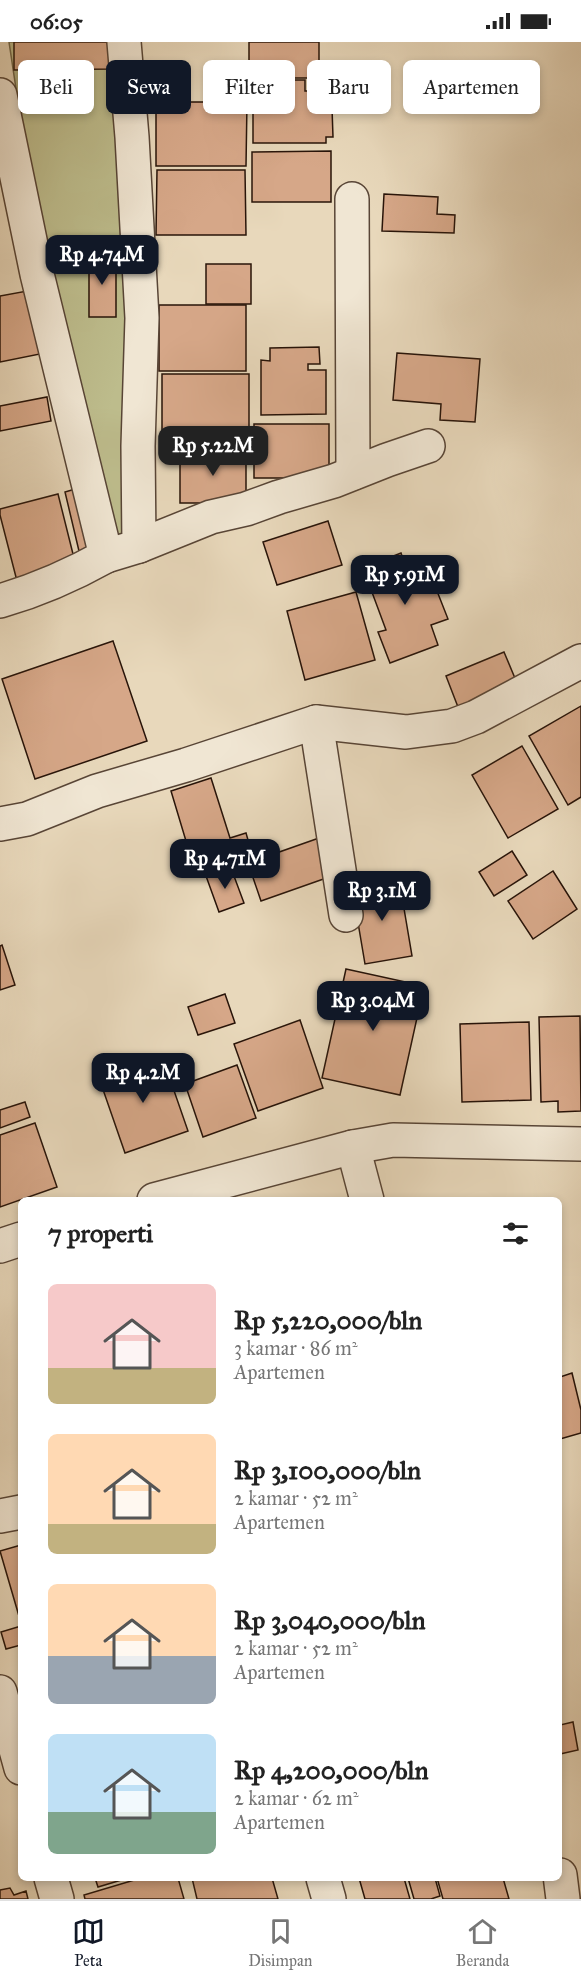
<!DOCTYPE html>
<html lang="id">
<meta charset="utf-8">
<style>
:root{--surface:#fff;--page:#f2f2f2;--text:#222;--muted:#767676;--line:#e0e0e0;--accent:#111827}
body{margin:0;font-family:"IM FELL Great Primer",serif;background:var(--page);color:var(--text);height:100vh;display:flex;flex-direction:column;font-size:22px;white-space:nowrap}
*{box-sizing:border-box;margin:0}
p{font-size:20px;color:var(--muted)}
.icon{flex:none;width:33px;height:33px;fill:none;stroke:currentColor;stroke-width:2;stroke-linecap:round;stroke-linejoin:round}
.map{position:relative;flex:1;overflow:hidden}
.details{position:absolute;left:18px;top:1155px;width:544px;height:684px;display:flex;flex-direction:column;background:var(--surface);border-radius:9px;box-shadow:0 3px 9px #0003}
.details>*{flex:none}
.top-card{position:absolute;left:18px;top:18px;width:546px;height:54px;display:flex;gap:12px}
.price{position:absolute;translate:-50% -51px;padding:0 14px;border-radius:12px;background:var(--accent);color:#fff;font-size:20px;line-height:39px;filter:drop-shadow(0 2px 3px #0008)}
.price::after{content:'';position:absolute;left:50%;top:36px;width:18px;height:14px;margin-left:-9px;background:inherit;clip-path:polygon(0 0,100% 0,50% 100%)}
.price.current{background:#222;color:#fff}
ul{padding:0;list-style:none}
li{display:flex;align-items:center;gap:18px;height:150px;padding:0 30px}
li span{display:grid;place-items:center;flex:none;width:168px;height:120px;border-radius:9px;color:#555}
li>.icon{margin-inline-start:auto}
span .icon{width:72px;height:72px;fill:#fffc;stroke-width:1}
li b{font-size:26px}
h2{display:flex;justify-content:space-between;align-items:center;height:72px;padding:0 30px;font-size:26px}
.pill{padding:0 21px;border-radius:9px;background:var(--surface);box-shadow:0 3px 9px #0003;font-size:21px;line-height:54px}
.pill.current{background:var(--accent);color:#fff}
.status{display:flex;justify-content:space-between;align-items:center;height:42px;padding:0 30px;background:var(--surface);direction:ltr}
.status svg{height:16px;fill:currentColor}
.tabs{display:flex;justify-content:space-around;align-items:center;height:84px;border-top:2px solid var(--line);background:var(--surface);font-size:16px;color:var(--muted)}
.tabs a{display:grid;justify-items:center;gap:3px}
.tabs .current{color:var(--accent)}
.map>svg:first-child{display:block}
</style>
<div class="status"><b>06:05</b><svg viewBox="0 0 49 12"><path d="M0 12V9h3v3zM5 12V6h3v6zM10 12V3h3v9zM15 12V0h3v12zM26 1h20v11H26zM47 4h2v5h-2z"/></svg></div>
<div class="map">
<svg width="581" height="1857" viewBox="0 0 581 1857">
<rect width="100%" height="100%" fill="#e8d8bb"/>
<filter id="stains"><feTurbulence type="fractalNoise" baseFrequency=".00333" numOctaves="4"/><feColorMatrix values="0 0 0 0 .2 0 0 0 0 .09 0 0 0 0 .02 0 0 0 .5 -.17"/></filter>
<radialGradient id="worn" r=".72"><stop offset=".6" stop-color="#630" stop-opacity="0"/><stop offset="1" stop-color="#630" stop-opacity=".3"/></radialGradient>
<path fill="#bdbc8c" stroke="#72684a" stroke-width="1.5" d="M 9,0 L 117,0 L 133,278 L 131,498 L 87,520 Z"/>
<g fill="#d6a788" stroke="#281409" stroke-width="1.5">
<path d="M 14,0 L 109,0 L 109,27 L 14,28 Z"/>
<rect x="249" y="0" width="70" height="36"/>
<path d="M 256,38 L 305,38 L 305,49 L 326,49 L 326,66 L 332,66 L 333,95 L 326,95 L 326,101 L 253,101 L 253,49 L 256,49 Z"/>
<path d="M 156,60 L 247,60 L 246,124 L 156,124 Z"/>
<path d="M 331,109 L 331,160 L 252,160 L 252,110 Z"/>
<path d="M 157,128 L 245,128 L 246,193 L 156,193 Z"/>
<path d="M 384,152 L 438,155 L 437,172 L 455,173 L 454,191 L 382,189 Z"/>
<rect x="89" y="214" width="27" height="61"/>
<rect x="206" y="222" width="45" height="40"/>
<path d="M 27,249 L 40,312 L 0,320 L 0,254 Z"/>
<rect x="159" y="263" width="87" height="66"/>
<path d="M 319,305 L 320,322 L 308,322 L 308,328 L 326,328 L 326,372 L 261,373 L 261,318 L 270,319 L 270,306 Z"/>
<path d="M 397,311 L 480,317 L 475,380 L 440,378 L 441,362 L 393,358 Z"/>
<rect x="162" y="332" width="87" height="72"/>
<path d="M 47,355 L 51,379 L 0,389 L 0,364 Z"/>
<rect x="254" y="382" width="75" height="54"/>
<path d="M 246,409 L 246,461 L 180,461 L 180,410 Z"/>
<path d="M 82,445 L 96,505 L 79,509 L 65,450 Z"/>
<path d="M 58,452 L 76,524 L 17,539 L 0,473 L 0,467 Z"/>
<path d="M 328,479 L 342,523 L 277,543 L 263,500 Z"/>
<path d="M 401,511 L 405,523 L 424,516 L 448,577 L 431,583 L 438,603 L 390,621 L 378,590 L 386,588 L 363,526 Z"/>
<path d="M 356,550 L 375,618 L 305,638 L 287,569 Z"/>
<path d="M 113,599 L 147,699 L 35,737 L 2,637 Z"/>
<path d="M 504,610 L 517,641 L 458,665 L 446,634 Z"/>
<path d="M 581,664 L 581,755 L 568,763 L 529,694 Z"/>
<path d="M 522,704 L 558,767 L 508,796 L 472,733 Z"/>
<path d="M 211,736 L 230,796 L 246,791 L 252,812 L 195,829 L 171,749 Z"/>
<path d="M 319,796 L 332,834 L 261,859 L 248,821 Z"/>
<path d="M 512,809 L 527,833 L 494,854 L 479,830 Z"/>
<path d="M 231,826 L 244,861 L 219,870 L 206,834 Z"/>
<path d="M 553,829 L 577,867 L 533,897 L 508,859 Z"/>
<path d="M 399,837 L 412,914 L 365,922 L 352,845 Z"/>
<path d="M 2,903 L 15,943 L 0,948 L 0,904 Z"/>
<path d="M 346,927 L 424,944 L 400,1053 L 322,1036 Z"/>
<path d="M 225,952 L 235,981 L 198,993 L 188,965 Z"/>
<path d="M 580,974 L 581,1069 L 558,1070 L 558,1059 L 541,1060 L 539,975 Z"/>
<path d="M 300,978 L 323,1046 L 258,1069 L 234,1002 Z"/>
<path d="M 529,980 L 531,1058 L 462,1060 L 460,982 Z"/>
<path d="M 162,1014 L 188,1089 L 125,1111 L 99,1036 Z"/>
<path d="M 237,1023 L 256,1076 L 203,1095 L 185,1042 Z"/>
<path d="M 25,1060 L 30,1075 L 0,1086 L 0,1068 Z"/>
<path d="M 35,1081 L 57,1145 L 0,1165 L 0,1093 Z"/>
<path d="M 572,1331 L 581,1368 L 581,1391 L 560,1397 L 560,1335 Z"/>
<path d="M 21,1503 L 21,1581 L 0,1509 Z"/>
<path d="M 21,1584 L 21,1603 L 6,1607 L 1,1590 Z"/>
<path d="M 573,1680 L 578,1708 L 560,1712 L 560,1683 Z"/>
<path d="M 95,1836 L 128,1836 L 98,1845 Z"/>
<path d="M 141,1836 L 178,1836 L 184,1857 L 85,1857 L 84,1853 Z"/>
<path d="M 192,1836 L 272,1836 L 278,1857 L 197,1857 Z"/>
<path d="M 359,1836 L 404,1836 L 410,1857 L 365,1857 Z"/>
<path d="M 408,1836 L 435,1836 L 440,1854 L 431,1857 L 414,1857 Z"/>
<path d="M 437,1836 L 503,1836 L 509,1857 L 443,1857 Z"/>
<path d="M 10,1846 L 14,1853 L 26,1849 L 28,1857 L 0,1857 L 0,1848 Z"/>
</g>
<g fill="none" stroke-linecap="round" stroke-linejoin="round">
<g stroke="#584536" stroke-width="36">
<g id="minor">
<path d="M 0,53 L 37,232 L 106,514 C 72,533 38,548 0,559"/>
<path d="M 352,157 L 353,431"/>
<path d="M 139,504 L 211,475 L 246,467 L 279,455 L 334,439 L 387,418 L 428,404"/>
<path d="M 106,514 L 139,504 L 138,404 L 142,276 L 132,95 L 124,0"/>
<path d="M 316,680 L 346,873"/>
<path d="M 0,782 L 27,777 L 97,749 L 186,723 L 316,680 L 406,690 L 452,684 L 476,675 L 581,619"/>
<path d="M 353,1105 L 367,1158"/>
<path d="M 154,1158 L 353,1105 L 393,1098 L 581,1102"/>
<path d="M 0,1204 L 21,1197"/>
<path d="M 0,1474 L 21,1470"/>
<path d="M 0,1650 L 21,1726"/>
<path d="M 560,1833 L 563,1857"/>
<path d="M 51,1836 L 57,1857"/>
<path d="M 323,1836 L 329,1857"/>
</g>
</g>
<use href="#minor" stroke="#f0e6d3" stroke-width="33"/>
</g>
<rect width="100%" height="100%" filter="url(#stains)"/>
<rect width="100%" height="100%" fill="url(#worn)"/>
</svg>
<b class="price" style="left:102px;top:244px">Rp 4.74M</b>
<b class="price current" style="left:213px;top:435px">Rp 5.22M</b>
<b class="price" style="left:405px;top:564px">Rp 5.91M</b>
<b class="price" style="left:225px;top:848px">Rp 4.71M</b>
<b class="price" style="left:382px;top:880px">Rp 3.1M</b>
<b class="price" style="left:373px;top:990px">Rp 3.04M</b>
<b class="price" style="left:143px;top:1062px">Rp 4.2M</b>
<div class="top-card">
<a class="pill">Beli</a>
<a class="pill current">Sewa</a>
<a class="pill">Filter</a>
<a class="pill">Baru</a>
<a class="pill">Apartemen</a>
</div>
<section class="details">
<h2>7 properti<svg class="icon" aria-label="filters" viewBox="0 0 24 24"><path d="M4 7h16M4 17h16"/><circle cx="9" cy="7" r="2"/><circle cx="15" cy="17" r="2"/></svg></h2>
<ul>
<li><span style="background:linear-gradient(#f6c9c9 70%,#c2b280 0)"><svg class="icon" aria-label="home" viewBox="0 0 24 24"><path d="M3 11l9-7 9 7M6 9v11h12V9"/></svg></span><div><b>Rp 5,220,000/bln</b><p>3 kamar · 86 m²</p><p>Apartemen</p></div></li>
<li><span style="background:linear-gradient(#ffd9b3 75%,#c2b280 0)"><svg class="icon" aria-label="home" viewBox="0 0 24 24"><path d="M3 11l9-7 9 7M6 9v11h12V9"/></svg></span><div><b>Rp 3,100,000/bln</b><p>2 kamar · 52 m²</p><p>Apartemen</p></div></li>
<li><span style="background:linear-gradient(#ffd9b3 60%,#9aa5b1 0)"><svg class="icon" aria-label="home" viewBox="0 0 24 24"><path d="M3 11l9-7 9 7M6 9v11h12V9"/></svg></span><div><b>Rp 3,040,000/bln</b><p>2 kamar · 52 m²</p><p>Apartemen</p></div></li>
<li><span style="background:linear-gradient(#bfe0f5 65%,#7fa58c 0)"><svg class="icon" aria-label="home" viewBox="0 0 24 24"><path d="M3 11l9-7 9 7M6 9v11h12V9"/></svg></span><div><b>Rp 4,200,000/bln</b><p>2 kamar · 62 m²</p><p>Apartemen</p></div></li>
</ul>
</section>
</div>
<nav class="tabs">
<a class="current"><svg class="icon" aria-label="map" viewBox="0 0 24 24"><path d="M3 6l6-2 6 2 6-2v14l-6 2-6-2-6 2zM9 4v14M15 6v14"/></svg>Peta</a>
<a><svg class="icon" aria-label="saved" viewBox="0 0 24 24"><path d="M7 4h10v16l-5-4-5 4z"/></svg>Disimpan</a>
<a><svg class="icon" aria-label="home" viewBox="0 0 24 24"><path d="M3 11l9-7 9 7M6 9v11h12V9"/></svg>Beranda</a>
</nav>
